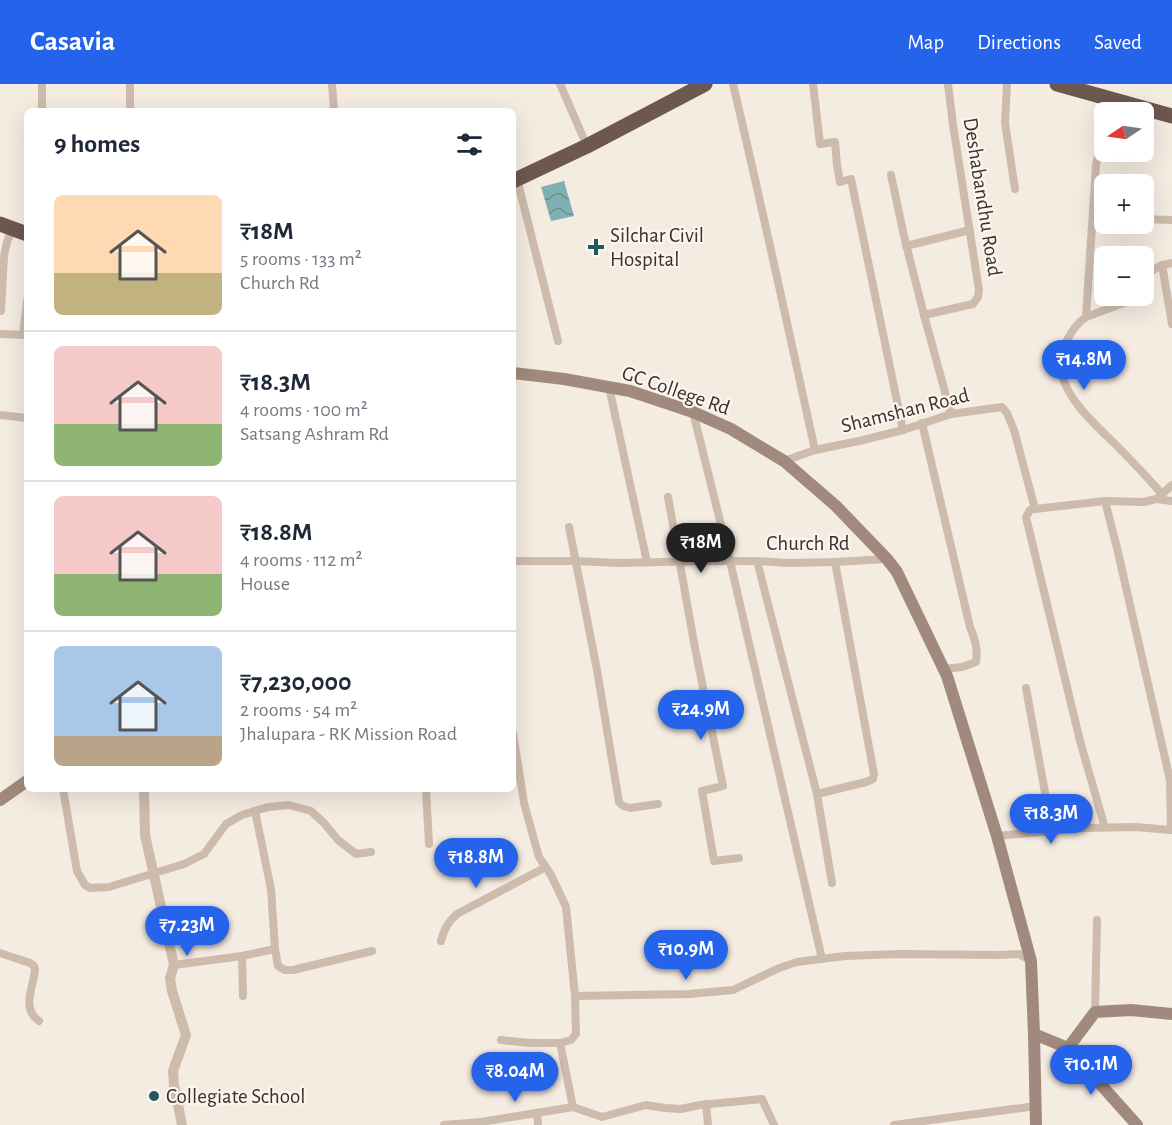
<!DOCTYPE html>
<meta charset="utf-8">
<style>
:root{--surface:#fff;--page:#f2f2f3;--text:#1f2937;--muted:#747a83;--line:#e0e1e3;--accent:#2563eb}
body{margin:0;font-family:"Alegreya Sans",sans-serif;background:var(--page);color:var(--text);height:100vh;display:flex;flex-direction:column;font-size:22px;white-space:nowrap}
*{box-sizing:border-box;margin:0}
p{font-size:20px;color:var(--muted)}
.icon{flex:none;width:33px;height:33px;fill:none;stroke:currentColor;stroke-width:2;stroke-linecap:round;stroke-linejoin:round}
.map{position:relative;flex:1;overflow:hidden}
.sheet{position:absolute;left:24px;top:24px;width:492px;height:684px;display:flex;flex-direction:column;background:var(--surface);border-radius:9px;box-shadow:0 6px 24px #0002}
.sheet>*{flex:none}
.needle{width:39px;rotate:257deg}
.controls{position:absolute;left:1094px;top:18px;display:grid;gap:12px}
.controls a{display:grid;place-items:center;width:60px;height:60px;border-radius:9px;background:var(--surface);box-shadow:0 6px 24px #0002;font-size:30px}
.price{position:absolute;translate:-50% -51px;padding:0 14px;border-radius:21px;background:var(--accent);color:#fff;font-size:20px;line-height:39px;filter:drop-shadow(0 2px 3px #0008)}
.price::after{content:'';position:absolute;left:50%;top:36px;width:18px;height:14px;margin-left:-9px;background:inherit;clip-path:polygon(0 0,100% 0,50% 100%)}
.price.current{background:#222;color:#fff}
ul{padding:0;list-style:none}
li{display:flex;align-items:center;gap:18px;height:150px;padding:0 30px}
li+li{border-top:2px solid var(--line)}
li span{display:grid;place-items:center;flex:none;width:168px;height:120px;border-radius:9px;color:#555}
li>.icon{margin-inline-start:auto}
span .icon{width:72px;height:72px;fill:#fffc;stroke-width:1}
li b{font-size:26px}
h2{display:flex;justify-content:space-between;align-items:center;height:72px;padding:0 30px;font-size:26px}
header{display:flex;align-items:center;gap:36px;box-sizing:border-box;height:84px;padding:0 30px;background:var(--accent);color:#fff}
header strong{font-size:28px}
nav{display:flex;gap:33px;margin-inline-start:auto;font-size:21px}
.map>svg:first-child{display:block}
</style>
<header>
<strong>Casavia</strong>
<nav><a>Map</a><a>Directions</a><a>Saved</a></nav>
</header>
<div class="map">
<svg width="1172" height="1041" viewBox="0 0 1172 1041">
<defs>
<pattern id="water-waves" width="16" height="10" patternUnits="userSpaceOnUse" patternTransform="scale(1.5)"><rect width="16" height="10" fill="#7fb0b2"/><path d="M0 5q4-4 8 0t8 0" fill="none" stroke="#699091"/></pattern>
</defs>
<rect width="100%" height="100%" fill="#f4ebe1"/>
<path fill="url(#water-waves)" d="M 564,97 L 574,132 L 551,137 L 541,103 Z"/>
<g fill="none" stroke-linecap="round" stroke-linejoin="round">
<g stroke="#cdbbac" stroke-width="8">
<path d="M 130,0 L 130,27"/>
<path d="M 332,0 L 334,27"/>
<path d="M 560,0 L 587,62"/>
<path d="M 733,0 C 762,122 788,244 815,366"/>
<path d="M 813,0 L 820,60 L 835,58 L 837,81 L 840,98 L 851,95 L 903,346"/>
<path d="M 948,0 L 953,41 L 979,206 L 978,213 L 973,220 L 924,231 L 951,330"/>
<path d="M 1007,0 L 1005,39 L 1015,105"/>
<path d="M 42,27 L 42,0"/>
<path d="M 1107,28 L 1110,16"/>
<path d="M 891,91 L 904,152 L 924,231"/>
<path d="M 517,95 L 558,257"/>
<path d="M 1093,134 L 1104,134"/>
<path d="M 1143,135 L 1172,136"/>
<path d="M 906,162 L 970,146"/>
<path d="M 1162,181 L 1172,240"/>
<path d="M 1143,203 C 1149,186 1154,183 1172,179"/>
<path d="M 1139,212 L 1129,217 L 1086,233 C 1070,244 1057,270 1062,290 C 1068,318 1098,343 1118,363 C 1133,378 1148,394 1162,410"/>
<path d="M 1,227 L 4,172 L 7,158 L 12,145"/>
<path d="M 1086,233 L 1096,81 L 1104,44"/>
<path d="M 0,250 L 27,251"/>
<path d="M 23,251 L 27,217"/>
<path d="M 609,303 L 647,478"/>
<path d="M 693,328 L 730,477 L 822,875"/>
<path d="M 0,331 L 27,334"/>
<path d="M 922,339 L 970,543 C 975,555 978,565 976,578 L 962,583 L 943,585"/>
<path d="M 784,377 L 815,366 L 859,357 L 903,346 L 951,330 L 1002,323 L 1007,329 L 1014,346 L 1035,425"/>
<path d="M 668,413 L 695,564 L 723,702 L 702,707 L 714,777 L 739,774"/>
<path d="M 1159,413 L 1172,401"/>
<path d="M 1105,417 L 1144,418 L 1156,415 L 1172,417"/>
<path d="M 569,443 L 597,586 L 619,718 L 623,722 L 630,724 L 658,720"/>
<path d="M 513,477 L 575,477 L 619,479 L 705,477 L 757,477 L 789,479 L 835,478 L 887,475"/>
<path d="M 757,477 L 817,710 L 832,799"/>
<path d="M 1026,604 L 1052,747"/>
<path d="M 513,649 L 524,719 L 533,752 L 539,773 L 551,791 L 566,823 L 575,912 L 689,910 L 733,906 L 779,884 L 797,878 L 845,872 L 901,870 L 999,871 L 1019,870 L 1031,877"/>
<path d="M 63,705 L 77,787 L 85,801 L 90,804 L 109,803 L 184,780 L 204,770 L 226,740 L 242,731 L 268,723 L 289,721 L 311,727 L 324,739 L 338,756 L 356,770 L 371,768"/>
<path d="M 426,705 L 429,760"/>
<path d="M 817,710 L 866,698 L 873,695 L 874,690 L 835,478"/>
<path d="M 255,727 L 271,805 L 275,865"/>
<path d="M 997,752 L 1084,744 L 1135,743 L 1171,746 L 1170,696 L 1117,464 L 1105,417 L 1035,425 L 1030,426 L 1026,433 L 1080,657 L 1105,744"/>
<path d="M 441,857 C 444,845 448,838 457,830 L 546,783"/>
<path d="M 0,869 L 30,879 L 34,882 L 35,886 C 33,905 21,924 39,937"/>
<path d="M 242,872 L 243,912"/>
<path d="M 174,881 L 242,872 L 275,865 L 278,882 L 285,886 L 293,886 L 372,867"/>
<path d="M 1095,928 L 1097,836"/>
<path d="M 501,956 L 531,959 L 560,959"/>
<path d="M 706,1020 L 708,1041"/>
<path d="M 573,1023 L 560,959 L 571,956 L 576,950 L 575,912"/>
<path d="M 537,1029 L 538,1041"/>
<path d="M 444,1041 L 481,1038"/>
<path d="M 482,1041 L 481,1038 L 573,1023 L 602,1033 L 646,1021 L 665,1024 L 681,1025 L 700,1021 L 762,1015 L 774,1041"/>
<path d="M 894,1041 L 1036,1022"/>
</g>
<path stroke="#cdbbac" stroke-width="10" d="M 144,705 L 145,751 L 174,881 L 170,894 L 172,907 L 186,951 L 173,987 L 174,1001 L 182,1041"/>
<g stroke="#a18a7d" stroke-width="12">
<path d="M 513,289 L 564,295 L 630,307 L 693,328 L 731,345 L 784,377 L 836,422 L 887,475 L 897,488 L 947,592 L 997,752 L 1031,877 L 1034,950 L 1036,1041"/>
<path d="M 0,716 L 27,697"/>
<path d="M 1034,950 L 1068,964 L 1095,928 L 1131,926 L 1172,930"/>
<path d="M 1068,964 L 1137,1041"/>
</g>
<g stroke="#6c584f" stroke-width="15">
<path d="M 1057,0 L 1172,32"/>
<path d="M 513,97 L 587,62 L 705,0"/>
<path d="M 0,140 L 27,150"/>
</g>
</g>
<g fill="#1f5a5e" stroke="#fbf5ee" stroke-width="2">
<path d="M593 154h6v6h6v6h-6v6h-6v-6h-6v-6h6z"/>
<circle cx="154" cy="1012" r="6"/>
</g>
<g text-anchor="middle" stroke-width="4.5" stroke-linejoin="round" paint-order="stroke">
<g font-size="21" fill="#3b302b" stroke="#fbf5ee">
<text transform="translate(983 113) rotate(81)" y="7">Deshabandhu Road</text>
<text transform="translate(676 306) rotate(19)" y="7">GC College Rd</text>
<text transform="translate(905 326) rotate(-14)" y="7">Shamshan Road</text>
<text x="808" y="466">Church Rd</text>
</g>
<g font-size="21" fill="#3b302b" stroke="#fbf5ee" text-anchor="start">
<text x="610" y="158">Silchar Civil<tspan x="610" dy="24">Hospital</tspan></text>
<text x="166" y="1019">Collegiate School</text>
</g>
</g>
</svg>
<div class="controls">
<a><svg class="needle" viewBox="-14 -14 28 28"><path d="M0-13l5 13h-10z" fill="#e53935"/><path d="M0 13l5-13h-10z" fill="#747a83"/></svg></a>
<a>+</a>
<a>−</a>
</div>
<b class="price" style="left:1084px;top:307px">₹14.8M</b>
<b class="price current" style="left:701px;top:490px">₹18M</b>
<b class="price" style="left:701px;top:657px">₹24.9M</b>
<b class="price" style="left:1051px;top:761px">₹18.3M</b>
<b class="price" style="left:476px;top:805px">₹18.8M</b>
<b class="price" style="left:187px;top:873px">₹7.23M</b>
<b class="price" style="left:686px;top:897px">₹10.9M</b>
<b class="price" style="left:1091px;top:1012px">₹10.1M</b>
<b class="price" style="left:515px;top:1019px">₹8.04M</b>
<section class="sheet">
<h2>9 homes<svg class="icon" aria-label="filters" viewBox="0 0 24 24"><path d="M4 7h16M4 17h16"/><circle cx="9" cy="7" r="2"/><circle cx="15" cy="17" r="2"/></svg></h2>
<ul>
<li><span style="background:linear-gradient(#ffd9b3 65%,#c2b280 0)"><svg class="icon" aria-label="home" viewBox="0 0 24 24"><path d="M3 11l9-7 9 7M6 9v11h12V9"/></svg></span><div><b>₹18M</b><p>5 rooms · 133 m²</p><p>Church Rd</p></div></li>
<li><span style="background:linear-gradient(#f6c9c9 65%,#8fb573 0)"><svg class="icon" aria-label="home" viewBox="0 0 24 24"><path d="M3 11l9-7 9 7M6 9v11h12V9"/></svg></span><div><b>₹18.3M</b><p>4 rooms · 100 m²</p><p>Satsang Ashram Rd</p></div></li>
<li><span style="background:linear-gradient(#f6c9c9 65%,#8fb573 0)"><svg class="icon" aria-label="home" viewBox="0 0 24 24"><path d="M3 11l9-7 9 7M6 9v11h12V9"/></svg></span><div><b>₹18.8M</b><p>4 rooms · 112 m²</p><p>House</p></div></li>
<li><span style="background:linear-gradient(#a9c7e8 75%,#b9a48a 0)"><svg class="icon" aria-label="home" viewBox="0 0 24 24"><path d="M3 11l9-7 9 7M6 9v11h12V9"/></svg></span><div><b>₹7,230,000</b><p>2 rooms · 54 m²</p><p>Jhalupara - RK Mission Road</p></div></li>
</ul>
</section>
</div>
